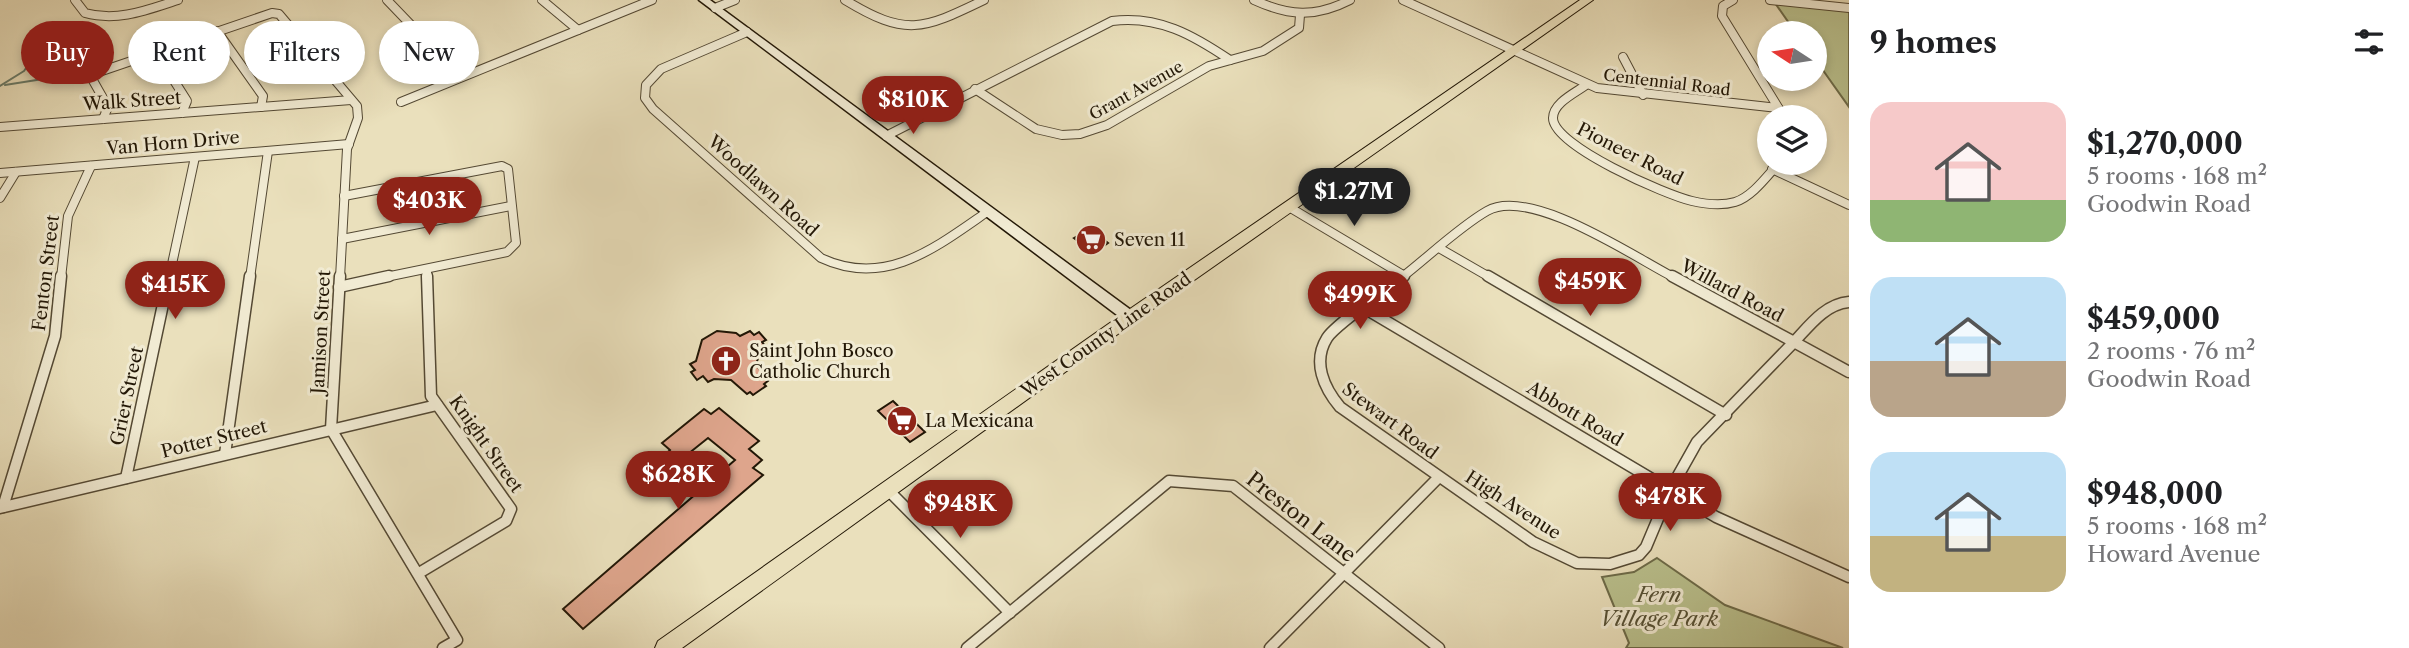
<!DOCTYPE html>
<meta charset="utf-8">
<style>
:root{--surface:#fff;--page:#f2f2f2;--text:#202124;--muted:#757577;--accent:#8f2418}
body{margin:0;font-family:"Libre Caslon Text",serif;background:var(--page);color:var(--text);height:100vh;display:flex;flex-direction:column;font-size:26px;white-space:nowrap}
*{box-sizing:border-box;margin:0}
p{font-size:23px;color:var(--muted)}
.icon{flex:none;width:38px;height:38px;fill:none;stroke:currentColor;stroke-width:2;stroke-linecap:round;stroke-linejoin:round}
.map{position:relative;flex:1;overflow:hidden}
.details{display:flex;flex-direction:column;background:var(--surface);width:560px}
.details>*{flex:none}
.banner{position:absolute;left:21px;top:21px;width:665px;height:63px;display:flex;gap:14px}
.needle{width:46px;rotate:282deg}
.controls{position:absolute;left:1757px;top:21px;display:grid;gap:14px}
.controls a{display:grid;place-items:center;width:70px;height:70px;border-radius:50%;background:var(--surface);box-shadow:0 4px 10px #0003;font-size:35px}
.price{position:absolute;translate:-50% -60px;padding:0 16px;border-radius:24px;background:var(--accent);color:#fff;font-size:23px;line-height:46px;filter:drop-shadow(0 2px 4px #0008)}
.price::after{content:'';position:absolute;left:50%;top:42px;width:21px;height:16px;margin-left:-10px;background:inherit;clip-path:polygon(0 0,100% 0,50% 100%)}
.price.active{background:#222;color:#fff}
ul{padding:0;list-style:none}
li{display:flex;align-items:center;gap:21px;height:175px;padding:0 21px}
li span{display:grid;place-items:center;flex:none;width:196px;height:140px;border-radius:21px;color:#555}
li>.icon{margin-inline-start:auto}
span .icon{width:84px;height:84px;fill:#fffc;stroke-width:1}
li b{font-size:30px}
h2{display:flex;justify-content:space-between;align-items:center;height:84px;padding:0 21px;font-size:30px}
.chip{padding:0 24px;border-radius:32px;background:var(--surface);box-shadow:0 4px 10px #0003;font-size:24px;line-height:63px}
.chip.active{background:var(--accent);color:#fff}
main{display:flex;flex:1;min-height:0}
.map>svg:first-child{display:block}
</style>
<main>
<div class="map">
<svg width="1849" height="648" viewBox="0 0 1849 648">
<rect width="100%" height="100%" fill="#eae0bc"/>
<filter id="stains"><feTurbulence type="fractalNoise" baseFrequency=".00286" numOctaves="4"/><feColorMatrix values="0 0 0 0 .2 0 0 0 0 .09 0 0 0 0 .02 0 0 0 .5 -.17"/></filter>
<radialGradient id="worn" r=".72"><stop offset=".6" stop-color="#630" stop-opacity="0"/><stop offset="1" stop-color="#630" stop-opacity=".3"/></radialGradient>
<g fill="#bac18e" stroke="#6e6c4a" stroke-width="2">
<path d="M 1775,3 L 1849,11 L 1849,107 L 1815,59 L 1815,33 L 1796,33 Z"/>
<path d="M 1657,558 L 1725,605 L 1843,648 L 1626,648 L 1629,643 L 1602,577 L 1634,572 Z"/>
</g>
<g fill="none" stroke-linecap="round" stroke-linejoin="round">
<g stroke="#697b69" stroke-width="2">
<path d="M 5,85 L 43,79"/>
<path d="M 0,86 L 24,71 L 33,58"/>
</g>
</g>
<g fill="#dea58c" stroke="#221706" stroke-width="2">
<path d="M 1090,229 L 1108,243 L 1094,253 L 1074,238 Z"/>
<path d="M 717,331 L 736,333 L 740,336 L 750,331 L 754,335 L 759,332 L 766,340 L 762,342 L 766,347 L 760,351 L 756,365 L 769,380 L 764,384 L 766,386 L 753,395 L 750,392 L 747,394 L 731,380 L 714,379 L 708,382 L 703,376 L 697,380 L 691,372 L 695,370 L 690,364 L 696,361 L 702,340 Z"/>
<path d="M 893,401 L 925,432 L 910,442 L 878,411 Z"/>
<path d="M 719,408 L 759,441 L 749,449 L 762,460 L 753,468 L 763,475 L 583,629 L 563,609 L 735,460 L 708,438 L 678,462 L 667,453 L 670,450 L 662,443 L 704,409 L 711,414 Z"/>
</g>
<g fill="none" stroke-linecap="round" stroke-linejoin="round">
<g stroke="#544934" stroke-width="10">
<g id="street-far1">
<path d="M 75,0 L 85,13 C 118,22 147,10 178,0"/>
<path d="M 387,0 L 461,77"/>
<path d="M 542,0 L 578,30"/>
<path d="M 845,0 C 906,37 922,30 984,0"/>
<path d="M 1254,0 C 1289,16 1315,18 1350,0"/>
<path d="M 1403,0 L 1597,88 L 1778,108"/>
<path d="M 1733,0 L 1723,6 L 1722,16 L 1784,117"/>
<path d="M 1770,0 L 1849,8"/>
<path d="M 715,8 L 735,0"/>
<path d="M 217,31 L 263,96 L 261,107"/>
<path d="M 747,32 L 661,69 L 646,85 L 645,98 L 653,109 L 821,258 C 885,288 935,248 987,212"/>
<path d="M 156,52 L 187,101 L 182,113"/>
<path d="M 1623,57 L 1643,95"/>
<path d="M 1586,85 C 1575,93 1553,103 1553,118 C 1553,146 1666,195 1692,201 C 1705,204 1722,206 1735,202 C 1752,197 1767,176 1779,163"/>
<path d="M 975,89 L 1036,129 L 1062,135 L 1080,134 L 1107,125 L 1209,66 L 1263,51 L 1299,28 L 1300,15"/>
<path d="M 401,102 L 652,0"/>
<path d="M 103,119 L 108,107 L 91,77 L 96,73 L 272,13 L 279,14 L 357,106 L 358,118 L 347,149 L 340,278"/>
<path d="M 0,127 L 351,100"/>
<path d="M 886,136 L 1112,21 C 1158,15 1193,35 1230,60"/>
<path d="M 1772,169 L 1849,205"/>
<path d="M 0,173 L 349,144"/>
<path d="M 344,196 L 502,166 L 508,169 L 516,243 L 507,252 L 381,278"/>
<path d="M 0,198 L 16,172"/>
<path d="M 1289,207 L 1403,275"/>
<path d="M 342,239 L 511,206"/>
<path d="M 1439,248 L 1491,278"/>
<path d="M 427,269 L 427,278"/>
<path d="M 61,278 L 68,216 L 91,166"/>
<path d="M 169,278 L 195,157"/>
<path d="M 250,278 L 268,151"/>
<path d="M 1401,278 C 1427,258 1459,227 1487,211 C 1530,186 1634,257 1675,278"/>
</g>
</g>
<g stroke="#544934" stroke-width="13">
<g id="street">
<path d="M 340,276 L 331,429 L 457,640 L 443,648"/>
<path d="M 1404,276 C 1388,289 1336,324 1327,338 C 1312,362 1324,388 1340,407 L 1533,542 L 1577,563 L 1610,564 L 1639,555 L 1646,547 L 1670,490 L 1697,442 L 1794,342"/>
<path d="M 1488,276 L 1726,415"/>
<path d="M 1672,276 L 1794,342"/>
<path d="M 339,287 L 389,276"/>
<path d="M 1364,308 L 1716,517 L 1849,577"/>
<path d="M 1794,342 L 1849,372"/>
<path d="M 1794,342 C 1809,326 1825,304 1849,302"/>
<path d="M 225,454 L 250,276"/>
<path d="M 126,478 L 169,276"/>
<path d="M 888,490 L 1010,613"/>
<path d="M 3,507 L 55,336 L 61,276"/>
<path d="M 0,508 L 437,405"/>
<path d="M 419,573 L 506,521 L 511,509 L 431,396 L 427,276"/>
<path d="M 967,648 L 1169,481 L 1233,486 L 1439,648"/>
<path d="M 1270,648 L 1439,477"/>
</g>
</g>
<g stroke="#221706" stroke-width="3">
<path id="secondary" d="M 699,0 L 710,0 L 1135,313 L 1137,317 L 1135,321 L 1125,321 Z"/>
</g>
<g stroke="#221706" stroke-width="2">
<path id="primary" d="M 1580,0 L 1593,0 L 1136,321 L 682,648 L 655,648 L 658,641 L 1124,313 Z"/>
</g>
<use href="#street-far1" stroke="#f1ebd3" stroke-width="8"/>
<use href="#street" stroke="#f1ebd3" stroke-width="10"/>
<use href="#secondary" fill="#f1ebd3" fill-rule="evenodd"/>
<use href="#primary" fill="#eae0bc" fill-rule="evenodd"/>
</g>
<defs>
<g id="supermarket-disc" transform="scale(1.575)"><circle r="9.5" fill="#8f2418" stroke="#f1ebd3"/><path d="M-6-5.5h2.5l.6 2H6L4.5 2H-2.5L-4.4-4H-6ZM-1.5 3.2a1.3 1.3 0 1 0 .1 0ZM3 3.2a1.3 1.3 0 1 0 .1 0Z" fill="#fff"/></g>
<g id="church-disc" transform="scale(1.575)"><circle r="9.5" fill="#8f2418" stroke="#f1ebd3"/><path d="M-1.2-6h2.4v3.5h3.3v2.4h-3.3V6h-2.4V-.1h-3.3v-2.4h3.3Z" fill="#fff"/></g>
</defs>
<g fill-rule="evenodd">
<use href="#supermarket-disc" x="1091" y="240"/>
<use href="#church-disc" x="726" y="361"/>
<use href="#supermarket-disc" x="902" y="421"/>
</g>
<g text-anchor="middle" stroke-width="6" stroke-linejoin="round" paint-order="stroke">
<g font-size="16" fill="#221706" stroke="#f1ebd3">
<text transform="translate(1667 82) rotate(7)" y="6">Centennial Road</text>
<text transform="translate(1136 90) rotate(-29)" y="6">Grant Avenue</text>
</g>
<g font-size="18" fill="#221706" stroke="#f1ebd3">
<text transform="translate(132 101) rotate(-4)" y="6">Walk Street</text>
<text transform="translate(173 143) rotate(-5)" y="6">Van Horn Drive</text>
<text transform="translate(1630 154) rotate(27)" y="6">Pioneer Road</text>
<text transform="translate(763 186) rotate(42)" y="6">Woodlawn Road</text>
<text transform="translate(46 273) rotate(-83)" y="6">Fenton Street</text>
<text transform="translate(1732 291) rotate(28)" y="6">Willard Road</text>
<text transform="translate(321 332) rotate(-87)" y="6">Jamison Street</text>
<text transform="translate(1106 335) rotate(-35)" y="6">West County Line Road</text>
<text transform="translate(127 396) rotate(-78)" y="6">Grier Street</text>
<text transform="translate(1575 414) rotate(31)" y="6">Abbott Road</text>
<text transform="translate(1390 421) rotate(37)" y="6">Stewart Road</text>
<text transform="translate(214 439) rotate(-14)" y="6">Potter Street</text>
<text transform="translate(486 444) rotate(55)" y="6">Knight Street</text>
<text transform="translate(1513 505) rotate(33)" y="6">High Avenue</text>
</g>
<g font-size="18" fill="#221706" stroke="#f1ebd3" text-anchor="start">
<text x="1114" y="246">Seven 11</text>
<text x="749" y="357">Saint John Bosco<tspan x="749" dy="21">Catholic Church</tspan></text>
<text x="925" y="427">La Mexicana</text>
</g>
<g font-size="21" fill="#221706" stroke="#f1ebd3">
<text transform="translate(1301 517) rotate(38)" y="7">Preston Lane</text>
</g>
<g font-size="21" font-style="italic" fill="#575236" stroke="#f1ebd3">
<text x="1659" y="602">Fern<tspan x="1659" dy="24">Village Park</tspan></text>
</g>
</g>
<rect width="100%" height="100%" filter="url(#stains)"/>
<rect width="100%" height="100%" fill="url(#worn)"/>
</svg>
<div class="controls">
<a><svg class="needle" viewBox="-14 -14 28 28"><path d="M0-13l5 13h-10z" fill="#e53935"/><path d="M0 13l5-13h-10z" fill="#757577"/></svg></a>
<a><svg class="icon" aria-label="layers" viewBox="0 0 24 24"><path d="M12 4l9 5-9 5-9-5zM3 14l9 5 9-5"/></svg></a>
</div>
<b class="price" style="left:913px;top:136px">$810K</b>
<b class="price active" style="left:1354px;top:228px">$1.27M</b>
<b class="price" style="left:429px;top:237px">$403K</b>
<b class="price" style="left:1590px;top:318px">$459K</b>
<b class="price" style="left:175px;top:321px">$415K</b>
<b class="price" style="left:1360px;top:331px">$499K</b>
<b class="price" style="left:678px;top:511px">$628K</b>
<b class="price" style="left:1670px;top:533px">$478K</b>
<b class="price" style="left:960px;top:540px">$948K</b>
<div class="banner">
<a class="chip active">Buy</a>
<a class="chip">Rent</a>
<a class="chip">Filters</a>
<a class="chip">New</a>
</div>
</div>
<section class="details">
<h2>9 homes<svg class="icon" aria-label="filters" viewBox="0 0 24 24"><path d="M4 7h16M4 17h16"/><circle cx="9" cy="7" r="2"/><circle cx="15" cy="17" r="2"/></svg></h2>
<ul>
<li><span style="background:linear-gradient(#f6c9c9 70%,#8fb573 0)"><svg class="icon" aria-label="home" viewBox="0 0 24 24"><path d="M3 11l9-7 9 7M6 9v11h12V9"/></svg></span><div><b>$1,270,000</b><p>5 rooms · 168 m²</p><p>Goodwin Road</p></div></li>
<li><span style="background:linear-gradient(#bfe0f5 60%,#b9a48a 0)"><svg class="icon" aria-label="home" viewBox="0 0 24 24"><path d="M3 11l9-7 9 7M6 9v11h12V9"/></svg></span><div><b>$459,000</b><p>2 rooms · 76 m²</p><p>Goodwin Road</p></div></li>
<li><span style="background:linear-gradient(#bfe0f5 60%,#c2b280 0)"><svg class="icon" aria-label="home" viewBox="0 0 24 24"><path d="M3 11l9-7 9 7M6 9v11h12V9"/></svg></span><div><b>$948,000</b><p>5 rooms · 168 m²</p><p>Howard Avenue</p></div></li>
</ul>
</section>
</main>
